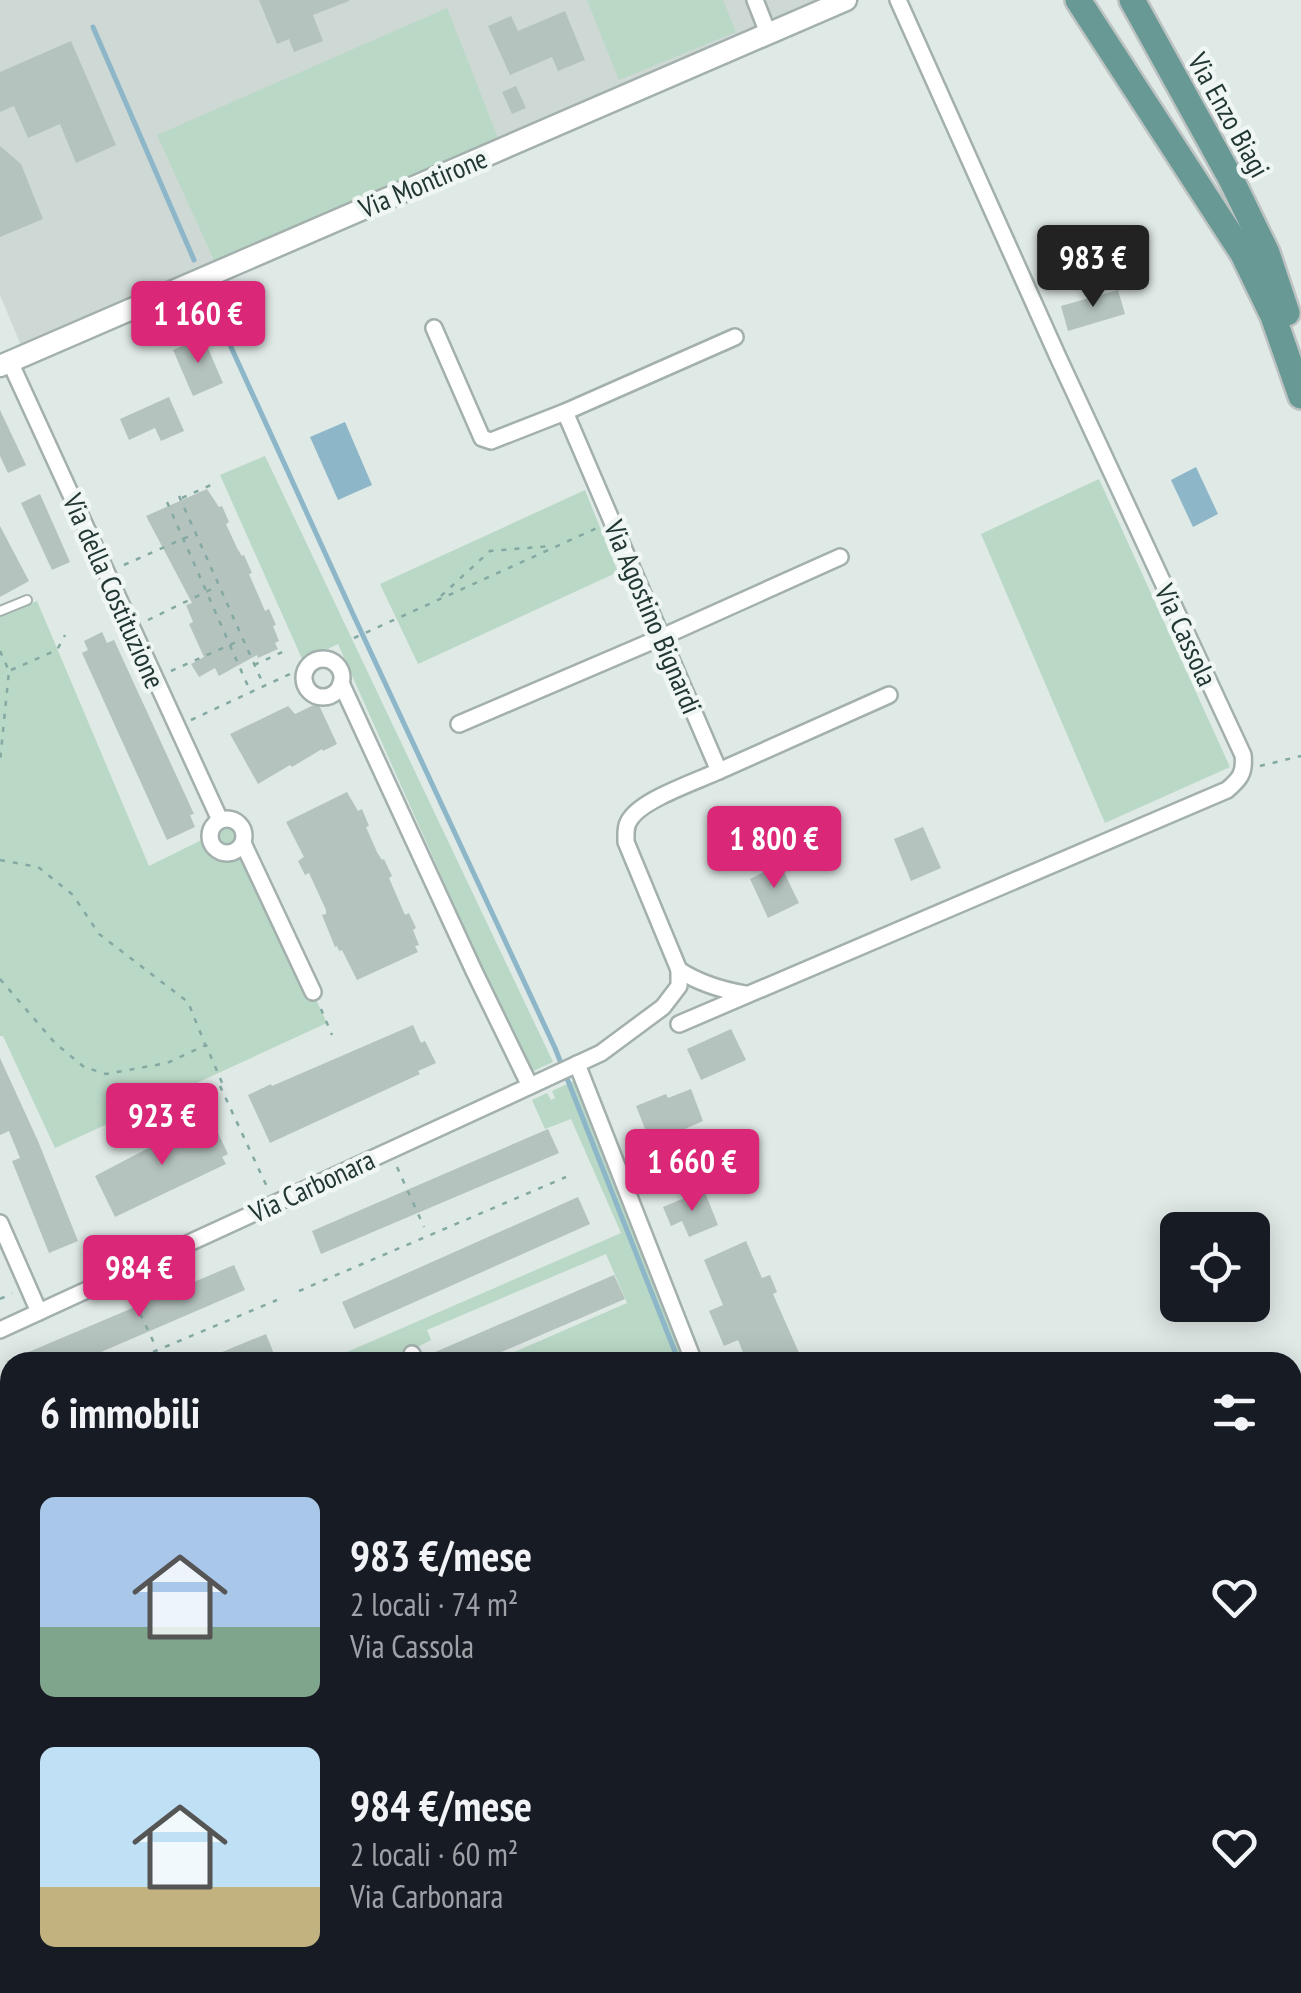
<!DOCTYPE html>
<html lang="it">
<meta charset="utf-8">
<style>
:root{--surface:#171b24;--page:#242831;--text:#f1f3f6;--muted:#9ea1a6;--accent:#db2777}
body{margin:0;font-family:"PT Sans Narrow",sans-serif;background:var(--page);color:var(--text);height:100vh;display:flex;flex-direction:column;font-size:38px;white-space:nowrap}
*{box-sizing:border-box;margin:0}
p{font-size:32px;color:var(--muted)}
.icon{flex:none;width:55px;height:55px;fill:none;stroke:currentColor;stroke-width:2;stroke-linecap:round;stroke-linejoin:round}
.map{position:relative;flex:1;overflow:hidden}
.drawer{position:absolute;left:0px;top:1352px;width:1302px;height:642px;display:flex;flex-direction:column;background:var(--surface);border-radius:30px 30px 0 0;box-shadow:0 5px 25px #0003}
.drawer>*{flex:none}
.fabs{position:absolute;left:1160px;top:1212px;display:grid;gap:20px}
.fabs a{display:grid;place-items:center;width:110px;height:110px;border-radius:15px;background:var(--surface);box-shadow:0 5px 25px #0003;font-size:50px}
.price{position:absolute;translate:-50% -85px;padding:0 22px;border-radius:10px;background:var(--accent);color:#fff;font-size:32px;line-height:65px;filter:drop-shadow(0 2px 5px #0008)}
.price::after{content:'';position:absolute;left:50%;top:60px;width:30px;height:22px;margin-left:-15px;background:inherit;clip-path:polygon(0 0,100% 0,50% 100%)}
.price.current{background:#222;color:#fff}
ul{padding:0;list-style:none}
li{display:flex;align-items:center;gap:30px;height:250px;padding:0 40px}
li span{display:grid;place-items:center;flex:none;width:280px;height:200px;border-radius:15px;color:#555}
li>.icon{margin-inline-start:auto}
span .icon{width:120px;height:120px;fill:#fffc;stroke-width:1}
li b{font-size:42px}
h2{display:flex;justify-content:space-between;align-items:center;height:120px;padding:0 40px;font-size:42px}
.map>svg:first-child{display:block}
</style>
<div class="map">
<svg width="1301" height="1993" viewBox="0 0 1301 1993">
<rect width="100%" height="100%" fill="#dfe9e6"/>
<g fill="#ced8d5">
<path d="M 0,0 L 855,0 L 23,350 L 0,295 Z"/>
<path d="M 764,1985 L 921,1985 L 924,1993 L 743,1993 Z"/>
</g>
<g fill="#bad8c6">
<path d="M 587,0 L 723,0 L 736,32 L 619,80 Z"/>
<path d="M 447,8 L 502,148 L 219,271 L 157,135 Z"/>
<path d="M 265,456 L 553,1062 L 529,1073 L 338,644 L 303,661 L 220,475 Z"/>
<path d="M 1099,479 L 1230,767 L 1105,823 L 981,534 Z"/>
<path d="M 585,490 L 618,572 L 418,664 L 380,584 Z"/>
<path d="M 37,601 L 149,866 L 234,824 L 327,1023 L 55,1148 L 3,1036 L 0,1036 L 0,615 Z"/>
<path d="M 576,1080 L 687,1362 L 491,1362 L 627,1303 L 606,1254 L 427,1330 L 431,1340 L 408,1352 L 406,1362 L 333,1362 L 331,1359 L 621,1233 L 571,1119 L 545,1129 L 532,1100 L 547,1093 L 551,1100 L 555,1098 L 552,1091 Z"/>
<path d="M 10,1742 L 10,1875 L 0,1874 L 0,1746 Z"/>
<path d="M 174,1985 L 395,1985 L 398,1993 L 178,1993 Z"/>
<path d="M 437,1985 L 532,1985 L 512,1993 L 440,1993 Z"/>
</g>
<g fill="#8db7c8">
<path d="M 345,422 L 372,485 L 338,500 L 310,437 Z"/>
<path d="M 1196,467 L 1218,514 L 1193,527 L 1171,480 Z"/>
</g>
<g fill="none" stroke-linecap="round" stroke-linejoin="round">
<g stroke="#8db7c8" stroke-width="5">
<path d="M 93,27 L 194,260"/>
<path d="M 210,301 L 352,612 L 555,1048 L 679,1362"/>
<path d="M 931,1985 L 935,1993"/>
</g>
</g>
<g fill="#b5c3bf">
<path d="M 259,0 L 349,0 L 349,1 L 313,15 L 323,41 L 294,52 L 289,39 L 277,44 Z"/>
<path d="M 565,11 L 585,60 L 558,71 L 552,57 L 510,75 L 488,26 L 511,16 L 518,31 Z"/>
<path d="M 71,41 L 116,145 L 76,163 L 60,124 L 28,138 L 14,106 L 0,112 L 0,72 Z"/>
<path d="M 516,86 L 526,108 L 512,114 L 502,92 Z"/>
<path d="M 0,146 L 21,164 L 43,219 L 0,237 Z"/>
<path d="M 1118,290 L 1125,314 L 1068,331 L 1061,306 Z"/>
<path d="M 203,337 L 223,383 L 193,396 L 173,350 Z"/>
<path d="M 169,397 L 184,431 L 161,441 L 155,428 L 129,440 L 120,419 Z"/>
<path d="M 0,410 L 26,465 L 8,473 L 0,456 Z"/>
<path d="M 207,489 L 219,507 L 222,506 L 229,522 L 226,524 L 237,548 L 242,556 L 244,555 L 252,573 L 249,574 L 265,611 L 269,609 L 276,625 L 273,626 L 279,641 L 275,643 L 278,649 L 258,658 L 257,655 L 219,676 L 215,668 L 199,677 L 191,664 L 204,657 L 189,624 L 193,622 L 186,605 L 192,603 L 146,516 Z"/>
<path d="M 40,494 L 70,562 L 52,570 L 21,503 Z"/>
<path d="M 0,526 L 29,581 L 0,597 Z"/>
<path d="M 102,632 L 107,643 L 114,640 L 194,814 L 190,815 L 195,827 L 167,840 L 82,653 L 88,650 L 84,641 Z"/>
<path d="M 318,703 L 337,744 L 323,751 L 322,749 L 292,767 L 290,765 L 258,784 L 230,734 L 288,706 L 295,714 Z"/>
<path d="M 347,792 L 358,811 L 362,809 L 369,826 L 366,827 L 377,852 L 382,860 L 384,859 L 392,876 L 389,878 L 405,915 L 409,913 L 416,928 L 413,930 L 419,945 L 415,946 L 418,952 L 357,980 L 342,950 L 339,951 L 337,946 L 335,947 L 322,915 L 326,914 L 326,910 L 309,873 L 305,875 L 298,861 L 304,857 L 286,822 Z"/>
<path d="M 923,827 L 941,868 L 911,881 L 894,839 Z"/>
<path d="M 780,864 L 799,903 L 768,918 L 750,879 Z"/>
<path d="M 413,1025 L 421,1043 L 425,1041 L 436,1063 L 418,1071 L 420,1074 L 270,1143 L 248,1095 L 271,1084 L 272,1086 Z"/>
<path d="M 731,1029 L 746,1060 L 701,1080 L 687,1049 Z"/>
<path d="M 0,1058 L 38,1141 L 78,1241 L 49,1253 L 12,1161 L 20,1158 L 9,1131 L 0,1135 Z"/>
<path d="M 691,1089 L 703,1121 L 651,1144 L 636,1106 L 666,1094 L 668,1098 Z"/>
<path d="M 202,1120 L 210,1137 L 218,1133 L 228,1154 L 222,1157 L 226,1164 L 115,1217 L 95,1176 Z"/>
<path d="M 548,1129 L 559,1153 L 321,1254 L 312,1231 Z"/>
<path d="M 704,1190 L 718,1225 L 689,1237 L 682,1221 L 671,1226 L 663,1207 Z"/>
<path d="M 578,1197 L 590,1224 L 354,1329 L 342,1302 Z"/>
<path d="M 746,1241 L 762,1278 L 770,1275 L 777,1292 L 773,1294 L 803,1362 L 747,1362 L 738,1340 L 724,1346 L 709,1311 L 723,1305 L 704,1260 Z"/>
<path d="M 234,1265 L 245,1290 L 78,1362 L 5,1362 Z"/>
<path d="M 614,1275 L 625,1299 L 478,1362 L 427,1362 L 426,1356 Z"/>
<path d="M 266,1334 L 276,1359 L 268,1362 L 198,1362 Z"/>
</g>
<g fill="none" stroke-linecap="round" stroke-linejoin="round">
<g stroke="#a3b0ad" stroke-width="12">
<path id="service" d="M 0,611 L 27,600"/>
</g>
<g stroke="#a3b0ad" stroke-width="20">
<g id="minor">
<path d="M 755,0 L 768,33"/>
<path d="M 434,328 L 482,438 L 491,441 L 565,412 L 719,771 C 697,781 644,799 631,818 C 625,825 626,833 626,842 L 679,970"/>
<path d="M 10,362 L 220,820"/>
<path d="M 565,412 L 735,337"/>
<circle cx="323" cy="678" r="19"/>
<path d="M 459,724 L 662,637 L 840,557"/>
<path d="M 719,771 L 889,695"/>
<circle cx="227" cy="836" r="17"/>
<path d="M 243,843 L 313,992"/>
<path d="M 679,1024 L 1227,790 C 1240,779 1245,773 1243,755 L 1058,357 L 898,0"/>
<path d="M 577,1064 L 694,1362"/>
<path d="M 530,1086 L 601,1053 L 663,1007 L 679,986 L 679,970 C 699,983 722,990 745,994"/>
<path d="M 0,1223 L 39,1312"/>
<path d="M 0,1330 L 530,1086 L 474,971 L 341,683"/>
<path d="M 412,1354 L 416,1362"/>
<path d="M 941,1985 L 945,1993"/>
</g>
</g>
<g stroke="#a3b0ad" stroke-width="25">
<g id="tertiary">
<path d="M 0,366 L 846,0"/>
<path d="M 0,1530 L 10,1553"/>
<path d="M 57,1985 L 60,1993"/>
</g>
</g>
<g stroke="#a0b3af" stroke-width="28">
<g id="secondary">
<path d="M 1292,1752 L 1301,1751"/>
<path d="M 697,1993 L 716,1985"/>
</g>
</g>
<g stroke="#bdc3c2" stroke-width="30">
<g id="primary">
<path d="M 1078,0 L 1243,254 L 1273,316 L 1301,396"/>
<path d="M 1132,0 L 1231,179 L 1267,253 L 1287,313"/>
<path d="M 1292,1659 L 1301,1639"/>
<path d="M 1292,1700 L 1301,1720"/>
</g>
</g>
<g stroke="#83a9a2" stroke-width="2.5" stroke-dasharray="5 8" stroke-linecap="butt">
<path d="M 179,496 L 264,686"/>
<path d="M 182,498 L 213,484"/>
<path d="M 167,502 L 251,693"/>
<path d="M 124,565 L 194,534"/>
<path d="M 441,596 L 490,551 L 551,546"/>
<path d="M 148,620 L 218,586"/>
<path d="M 354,638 L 597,528"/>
<path d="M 0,651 L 9,671 L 0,761"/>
<path d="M 254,665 L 289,649"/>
<path d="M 11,670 L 57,650 L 65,635"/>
<path d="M 171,671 L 241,640"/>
<path d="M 191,720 L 292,673 L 304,674"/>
<path d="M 1260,766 L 1301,756"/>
<path d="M 0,860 L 38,867 L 73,895 L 99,934 L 188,1002 L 205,1044"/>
<path d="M 0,979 L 55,1043 L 84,1067 L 106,1074 L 167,1063 L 206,1045 L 223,1085"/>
<path d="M 321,1009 L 332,1035"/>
<path d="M 220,1086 L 268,1189"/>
<path d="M 397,1167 L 424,1227"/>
<path d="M 129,1290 L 154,1343"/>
<path d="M 299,1291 L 566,1177"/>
<path d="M 0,1299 L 12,1293"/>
<path d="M 129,1362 L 277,1300"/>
<path d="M 0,1417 L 10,1413"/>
<path d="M 0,1880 L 10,1881"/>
<path d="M 5,1881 L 4,1906 L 10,1932"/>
<path d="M 33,1985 L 36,1993"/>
<path d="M 134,1985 L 137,1993"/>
<path d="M 170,1985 L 173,1993"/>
<path d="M 398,1985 L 402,1993"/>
<path d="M 433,1985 L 437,1993"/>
</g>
<use href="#service" stroke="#fff" stroke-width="8"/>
<use href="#minor" stroke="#fff" stroke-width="15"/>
<use href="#tertiary" stroke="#fff" stroke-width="20"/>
<use href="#secondary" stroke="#fff" stroke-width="22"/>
<use href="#primary" stroke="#689994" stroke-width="25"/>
</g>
<g text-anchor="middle" stroke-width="9" stroke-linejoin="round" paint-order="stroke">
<g font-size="28" fill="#223734" stroke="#eff6f3">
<text transform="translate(1229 115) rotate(61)" y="10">Via Enzo Biagi</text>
<text transform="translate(423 183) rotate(-23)" y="10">Via Montirone</text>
<text transform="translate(114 591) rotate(66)" y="10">Via della Costituzione</text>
<text transform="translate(653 617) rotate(67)" y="10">Via Agostino Bignardi</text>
<text transform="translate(1186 635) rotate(65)" y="10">Via Cassola</text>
<text transform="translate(312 1186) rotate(-25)" y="10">Via Carbonara</text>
</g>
</g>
</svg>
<div class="fabs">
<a><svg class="icon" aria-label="locate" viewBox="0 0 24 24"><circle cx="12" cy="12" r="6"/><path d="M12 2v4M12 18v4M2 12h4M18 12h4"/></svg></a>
</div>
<b class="price current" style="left:1093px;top:310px">983 €</b>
<b class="price" style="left:198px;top:366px">1 160 €</b>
<b class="price" style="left:774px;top:891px">1 800 €</b>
<b class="price" style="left:162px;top:1168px">923 €</b>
<b class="price" style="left:692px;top:1214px">1 660 €</b>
<b class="price" style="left:139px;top:1320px">984 €</b>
<section class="drawer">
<h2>6 immobili<svg class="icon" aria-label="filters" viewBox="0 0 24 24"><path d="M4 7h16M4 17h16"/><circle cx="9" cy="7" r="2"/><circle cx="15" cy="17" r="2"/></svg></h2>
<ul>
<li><span style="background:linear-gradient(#a9c7e8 65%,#7fa58c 0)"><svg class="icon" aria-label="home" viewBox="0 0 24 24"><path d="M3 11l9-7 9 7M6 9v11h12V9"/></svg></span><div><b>983 €/mese</b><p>2 locali · 74 m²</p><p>Via Cassola</p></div><svg class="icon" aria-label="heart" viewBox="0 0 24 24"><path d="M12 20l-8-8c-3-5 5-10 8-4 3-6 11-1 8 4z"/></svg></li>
<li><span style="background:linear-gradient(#bfe0f5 70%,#c2b280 0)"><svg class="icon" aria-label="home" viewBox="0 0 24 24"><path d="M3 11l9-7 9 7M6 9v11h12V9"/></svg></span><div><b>984 €/mese</b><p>2 locali · 60 m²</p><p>Via Carbonara</p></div><svg class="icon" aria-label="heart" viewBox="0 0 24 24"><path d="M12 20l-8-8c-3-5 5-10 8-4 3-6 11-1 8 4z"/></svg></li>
</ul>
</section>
</div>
